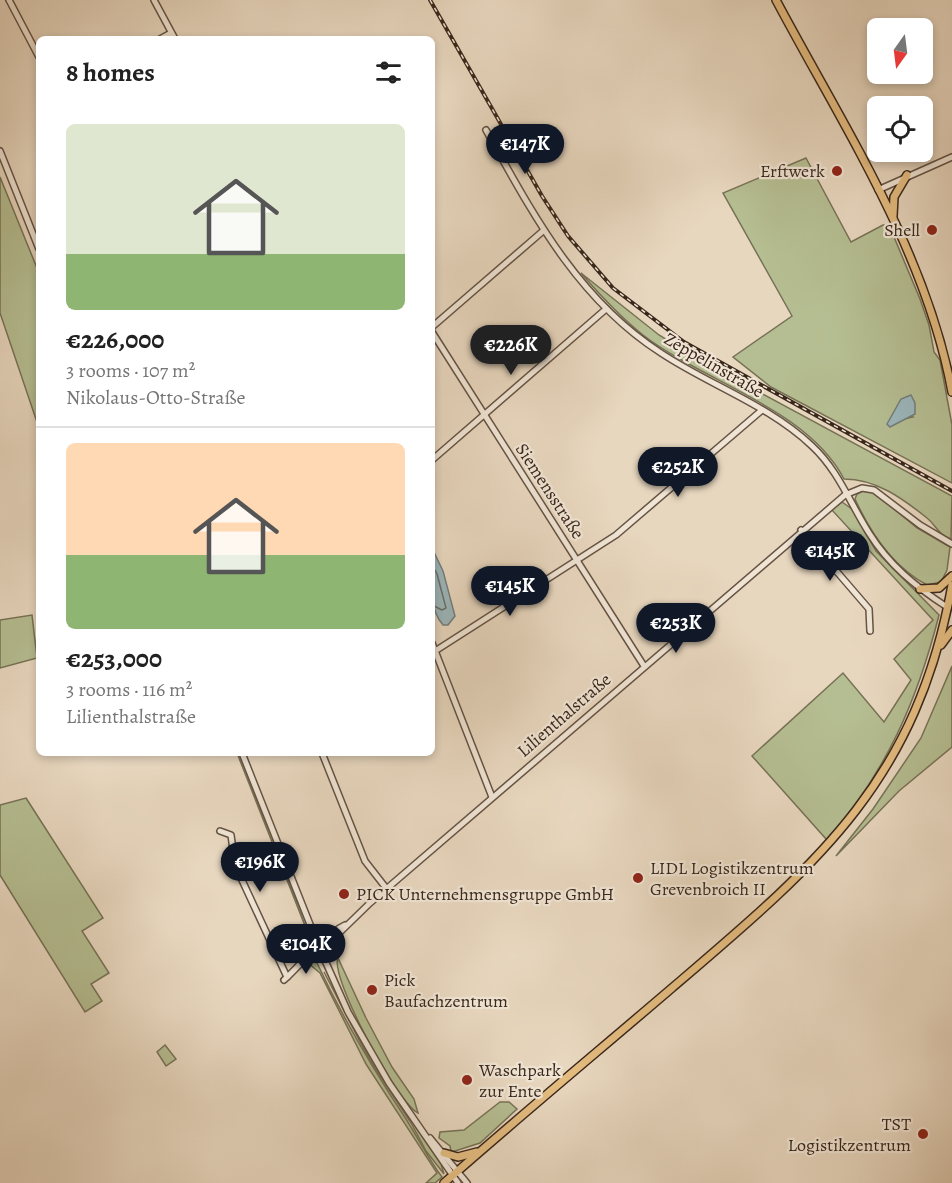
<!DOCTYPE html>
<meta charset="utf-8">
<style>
:root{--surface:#fff;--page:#f2f2f2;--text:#222;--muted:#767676;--line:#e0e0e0;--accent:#111827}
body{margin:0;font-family:Alegreya,serif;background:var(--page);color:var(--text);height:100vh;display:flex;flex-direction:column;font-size:22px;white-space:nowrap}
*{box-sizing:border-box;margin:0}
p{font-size:20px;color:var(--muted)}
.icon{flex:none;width:33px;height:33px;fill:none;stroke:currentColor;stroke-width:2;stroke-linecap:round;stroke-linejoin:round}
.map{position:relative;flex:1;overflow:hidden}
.sheet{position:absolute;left:36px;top:36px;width:399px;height:720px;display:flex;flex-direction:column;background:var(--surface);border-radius:9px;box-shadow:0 3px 9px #0003}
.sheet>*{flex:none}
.needle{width:39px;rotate:194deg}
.controls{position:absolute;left:867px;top:18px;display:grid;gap:12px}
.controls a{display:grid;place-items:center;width:66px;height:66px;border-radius:9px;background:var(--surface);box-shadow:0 3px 9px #0003;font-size:30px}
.price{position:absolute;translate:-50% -51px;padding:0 14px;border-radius:21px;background:var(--accent);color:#fff;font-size:20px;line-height:39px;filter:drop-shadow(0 2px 3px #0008)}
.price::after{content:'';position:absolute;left:50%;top:36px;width:18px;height:14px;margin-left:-9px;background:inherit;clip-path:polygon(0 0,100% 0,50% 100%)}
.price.current{background:#222;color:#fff}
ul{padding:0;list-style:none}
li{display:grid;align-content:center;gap:12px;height:318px;padding:0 30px}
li+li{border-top:2px solid var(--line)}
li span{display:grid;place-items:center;height:186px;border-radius:9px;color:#555}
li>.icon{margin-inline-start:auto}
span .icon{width:108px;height:108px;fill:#fffc;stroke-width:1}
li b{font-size:26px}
h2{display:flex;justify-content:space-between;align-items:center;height:72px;padding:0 30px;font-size:26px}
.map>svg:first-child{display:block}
</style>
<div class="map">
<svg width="952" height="1183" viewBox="0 0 952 1183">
<rect width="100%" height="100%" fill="#e8d7bf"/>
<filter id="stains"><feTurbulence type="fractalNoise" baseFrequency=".00333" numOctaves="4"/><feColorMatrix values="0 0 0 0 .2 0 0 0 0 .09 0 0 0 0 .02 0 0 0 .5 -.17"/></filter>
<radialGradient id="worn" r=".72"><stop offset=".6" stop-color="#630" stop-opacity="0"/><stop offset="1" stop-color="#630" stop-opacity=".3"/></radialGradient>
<g fill="#b5be92" stroke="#777256" stroke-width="1.5" fill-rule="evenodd">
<path d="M 806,158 L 851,242 L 883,225 L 889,225 L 920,299 L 929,325 L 934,352 L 940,360 L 952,425 L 952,483 L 771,387 L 733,357 L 792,316 L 723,193 ZM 898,406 L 913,417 L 904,419 L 892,416 Z"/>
<path d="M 0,177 L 39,273 L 39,428 L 0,313 Z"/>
<path d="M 581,273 L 659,335 L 694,357 L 952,496 L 951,539 C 937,534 937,526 927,518 C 902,498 876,479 844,479 C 808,409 704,382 643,335 C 620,317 600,295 581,273 Z"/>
<path d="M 863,491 L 875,493 L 917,528 L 950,547 L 947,570 L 941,582 L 927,585 C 893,567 871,534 855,499 L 857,494 Z"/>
<path d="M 842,502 L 852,509 L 876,551 L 939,615 C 917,702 886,772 827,840 L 752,756 L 843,673 L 884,722 L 911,680 L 894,659 L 933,620 L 831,509 Z"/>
<path d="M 32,615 L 37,658 L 0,668 L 0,620 Z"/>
<path d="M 952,666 L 952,747 L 899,791 L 836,856 L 873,809 L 921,738 Z"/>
<path d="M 237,753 L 279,854 L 309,936 Z"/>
<path d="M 26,798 L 103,918 L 82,931 L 109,973 L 91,984 L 102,1001 L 85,1012 L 0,875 L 0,805 Z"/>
<path d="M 338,958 L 366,1018 L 392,1067 L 414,1099 L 418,1113 C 398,1104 329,976 338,958 Z"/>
<path d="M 311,961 L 317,963 C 343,1018 372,1068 406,1119 C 418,1138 428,1158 442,1177 L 435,1183 L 426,1183 L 437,1173 L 366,1064 L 320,973 L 308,963 Z"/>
<path d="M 324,972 L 370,1059 L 441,1164 L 444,1174 L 426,1151 L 411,1123 L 371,1063 Z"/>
<path d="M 165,1045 L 176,1059 L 166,1066 L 157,1052 Z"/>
<path d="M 500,1102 L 509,1102 L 517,1109 L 480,1143 L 455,1151 L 451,1151 L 450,1146 L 439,1138 L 440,1132 L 464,1130 Z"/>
</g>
<g fill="#9bb7bc" stroke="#747d7c" stroke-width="1.5">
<path d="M 911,395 L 915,403 L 915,414 L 890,427 L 887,424 L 901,399 Z"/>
<path d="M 432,548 L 443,571 L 455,616 L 448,625 L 443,625 C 426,606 432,573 432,548 Z"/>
</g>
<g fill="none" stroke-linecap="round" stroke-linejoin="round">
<path stroke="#6a6f6c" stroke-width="1.5" d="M 432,565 L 437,574 L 446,608 L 442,610 L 432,605"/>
<g stroke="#655344" stroke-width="8">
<g id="minor">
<path d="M 9,0 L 39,57"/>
<path d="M 154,0 L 175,39"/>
<path d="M 160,39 L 171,33"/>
<path d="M 486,130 C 533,214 577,299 661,353 C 709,385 769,405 812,446 C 838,470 850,503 869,533 C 889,565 916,587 947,607"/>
<path d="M 0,151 L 39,249"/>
<path d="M 878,190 L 952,157"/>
<path d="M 432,327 L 543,231"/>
<path d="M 432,332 L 644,666"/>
<path d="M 432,460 L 606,309"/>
<path d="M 801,530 L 869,609 L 870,631"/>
<path d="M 432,643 L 492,797"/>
<path d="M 432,653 L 616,535 L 762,410"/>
<path d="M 242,753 L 319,947 L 348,1012 L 389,1083 L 458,1183"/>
<path d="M 322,753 L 365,861 L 386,888"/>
<path d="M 220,831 L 231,835 L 235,865 L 287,977"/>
<path d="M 319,947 L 334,938 L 370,903 L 845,495 L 862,488 L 874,490 L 920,525 L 952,544"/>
<path d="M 325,961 L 334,940"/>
<path d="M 284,980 C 304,962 321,937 345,925"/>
<path d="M 430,1138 L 467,1183"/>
</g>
</g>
<g stroke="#39271b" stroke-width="10">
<g id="major">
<path d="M 776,0 C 843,126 926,251 952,392"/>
<path d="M 893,216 L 894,197 L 907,175"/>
<path d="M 920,589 L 939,588 L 952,576"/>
<path d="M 941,645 L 952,630"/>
<path d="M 444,1153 L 458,1157 L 477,1152"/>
<path d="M 444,1183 C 519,1117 596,1053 672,988 C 817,864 916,783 952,585"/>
</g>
</g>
<use href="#minor" stroke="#f0e5d5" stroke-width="5"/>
<use href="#major" stroke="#e4bc80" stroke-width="7"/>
<g stroke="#39271b" stroke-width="4">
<path id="rail" d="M 430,0 L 542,196 L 568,236 L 613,288 L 684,342 L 952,491"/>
</g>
<use href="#rail" stroke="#f0e5d5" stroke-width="1.5" stroke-dasharray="4.5" stroke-linecap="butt"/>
</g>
<g fill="#8f2418" stroke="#f0e5d5" stroke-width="2">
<circle cx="837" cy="171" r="6"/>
<circle cx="932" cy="230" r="6"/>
<circle cx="638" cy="878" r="6"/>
<circle cx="344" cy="894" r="6"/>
<circle cx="372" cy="990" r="6"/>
<circle cx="467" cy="1080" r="6"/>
<circle cx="923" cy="1134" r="6"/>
</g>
<g text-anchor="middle" stroke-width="4.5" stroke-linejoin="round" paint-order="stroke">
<g font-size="18" fill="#39271b" stroke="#f0e5d5" text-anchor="start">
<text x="825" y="177" text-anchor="end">Erftwerk</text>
<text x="920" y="236" text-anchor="end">Shell</text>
<text x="650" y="874">LIDL Logistikzentrum<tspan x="650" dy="21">Grevenbroich II</tspan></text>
<text x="356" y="900">PICK Unternehmensgruppe GmbH</text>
<text x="384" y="986">Pick<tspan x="384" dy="21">Baufachzentrum</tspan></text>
<text x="479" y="1076">Waschpark<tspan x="479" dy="21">zur Ente</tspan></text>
<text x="911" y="1130" text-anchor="end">TST<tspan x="911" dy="21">Logistikzentrum</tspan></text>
</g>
<g font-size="18" fill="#39271b" stroke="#f0e5d5">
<text transform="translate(714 365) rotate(30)" y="6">Zeppelinstraße</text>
<text transform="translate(550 491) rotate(57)" y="6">Siemensstraße</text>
<text transform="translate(564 715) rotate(-41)" y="6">Lilienthalstraße</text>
</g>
</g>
<rect width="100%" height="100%" filter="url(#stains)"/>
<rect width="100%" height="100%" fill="url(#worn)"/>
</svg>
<div class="controls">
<a><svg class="needle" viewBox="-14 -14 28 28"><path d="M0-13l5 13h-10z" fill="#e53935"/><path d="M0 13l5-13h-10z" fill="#767676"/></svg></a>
<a><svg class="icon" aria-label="locate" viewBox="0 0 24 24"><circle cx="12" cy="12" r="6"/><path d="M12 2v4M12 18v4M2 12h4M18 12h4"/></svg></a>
</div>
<b class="price" style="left:525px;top:175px">€147K</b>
<b class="price current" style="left:511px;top:376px">€226K</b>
<b class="price" style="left:678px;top:498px">€252K</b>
<b class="price" style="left:830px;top:582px">€145K</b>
<b class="price" style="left:510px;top:617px">€145K</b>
<b class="price" style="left:676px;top:654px">€253K</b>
<b class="price" style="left:260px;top:893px">€196K</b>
<b class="price" style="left:306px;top:975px">€104K</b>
<section class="sheet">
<h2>8 homes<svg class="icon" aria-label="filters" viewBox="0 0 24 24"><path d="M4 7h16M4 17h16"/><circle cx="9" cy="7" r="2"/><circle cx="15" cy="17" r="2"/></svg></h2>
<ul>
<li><span style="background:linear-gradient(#dfe7d0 70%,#8fb573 0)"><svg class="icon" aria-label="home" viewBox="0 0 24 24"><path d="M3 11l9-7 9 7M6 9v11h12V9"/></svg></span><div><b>€226,000</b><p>3 rooms · 107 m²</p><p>Nikolaus-Otto-Straße</p></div></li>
<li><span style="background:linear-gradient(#ffd9b3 60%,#8fb573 0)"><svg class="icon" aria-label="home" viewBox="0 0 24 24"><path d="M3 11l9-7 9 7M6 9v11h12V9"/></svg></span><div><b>€253,000</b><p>3 rooms · 116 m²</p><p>Lilienthalstraße</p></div></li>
</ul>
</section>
</div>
